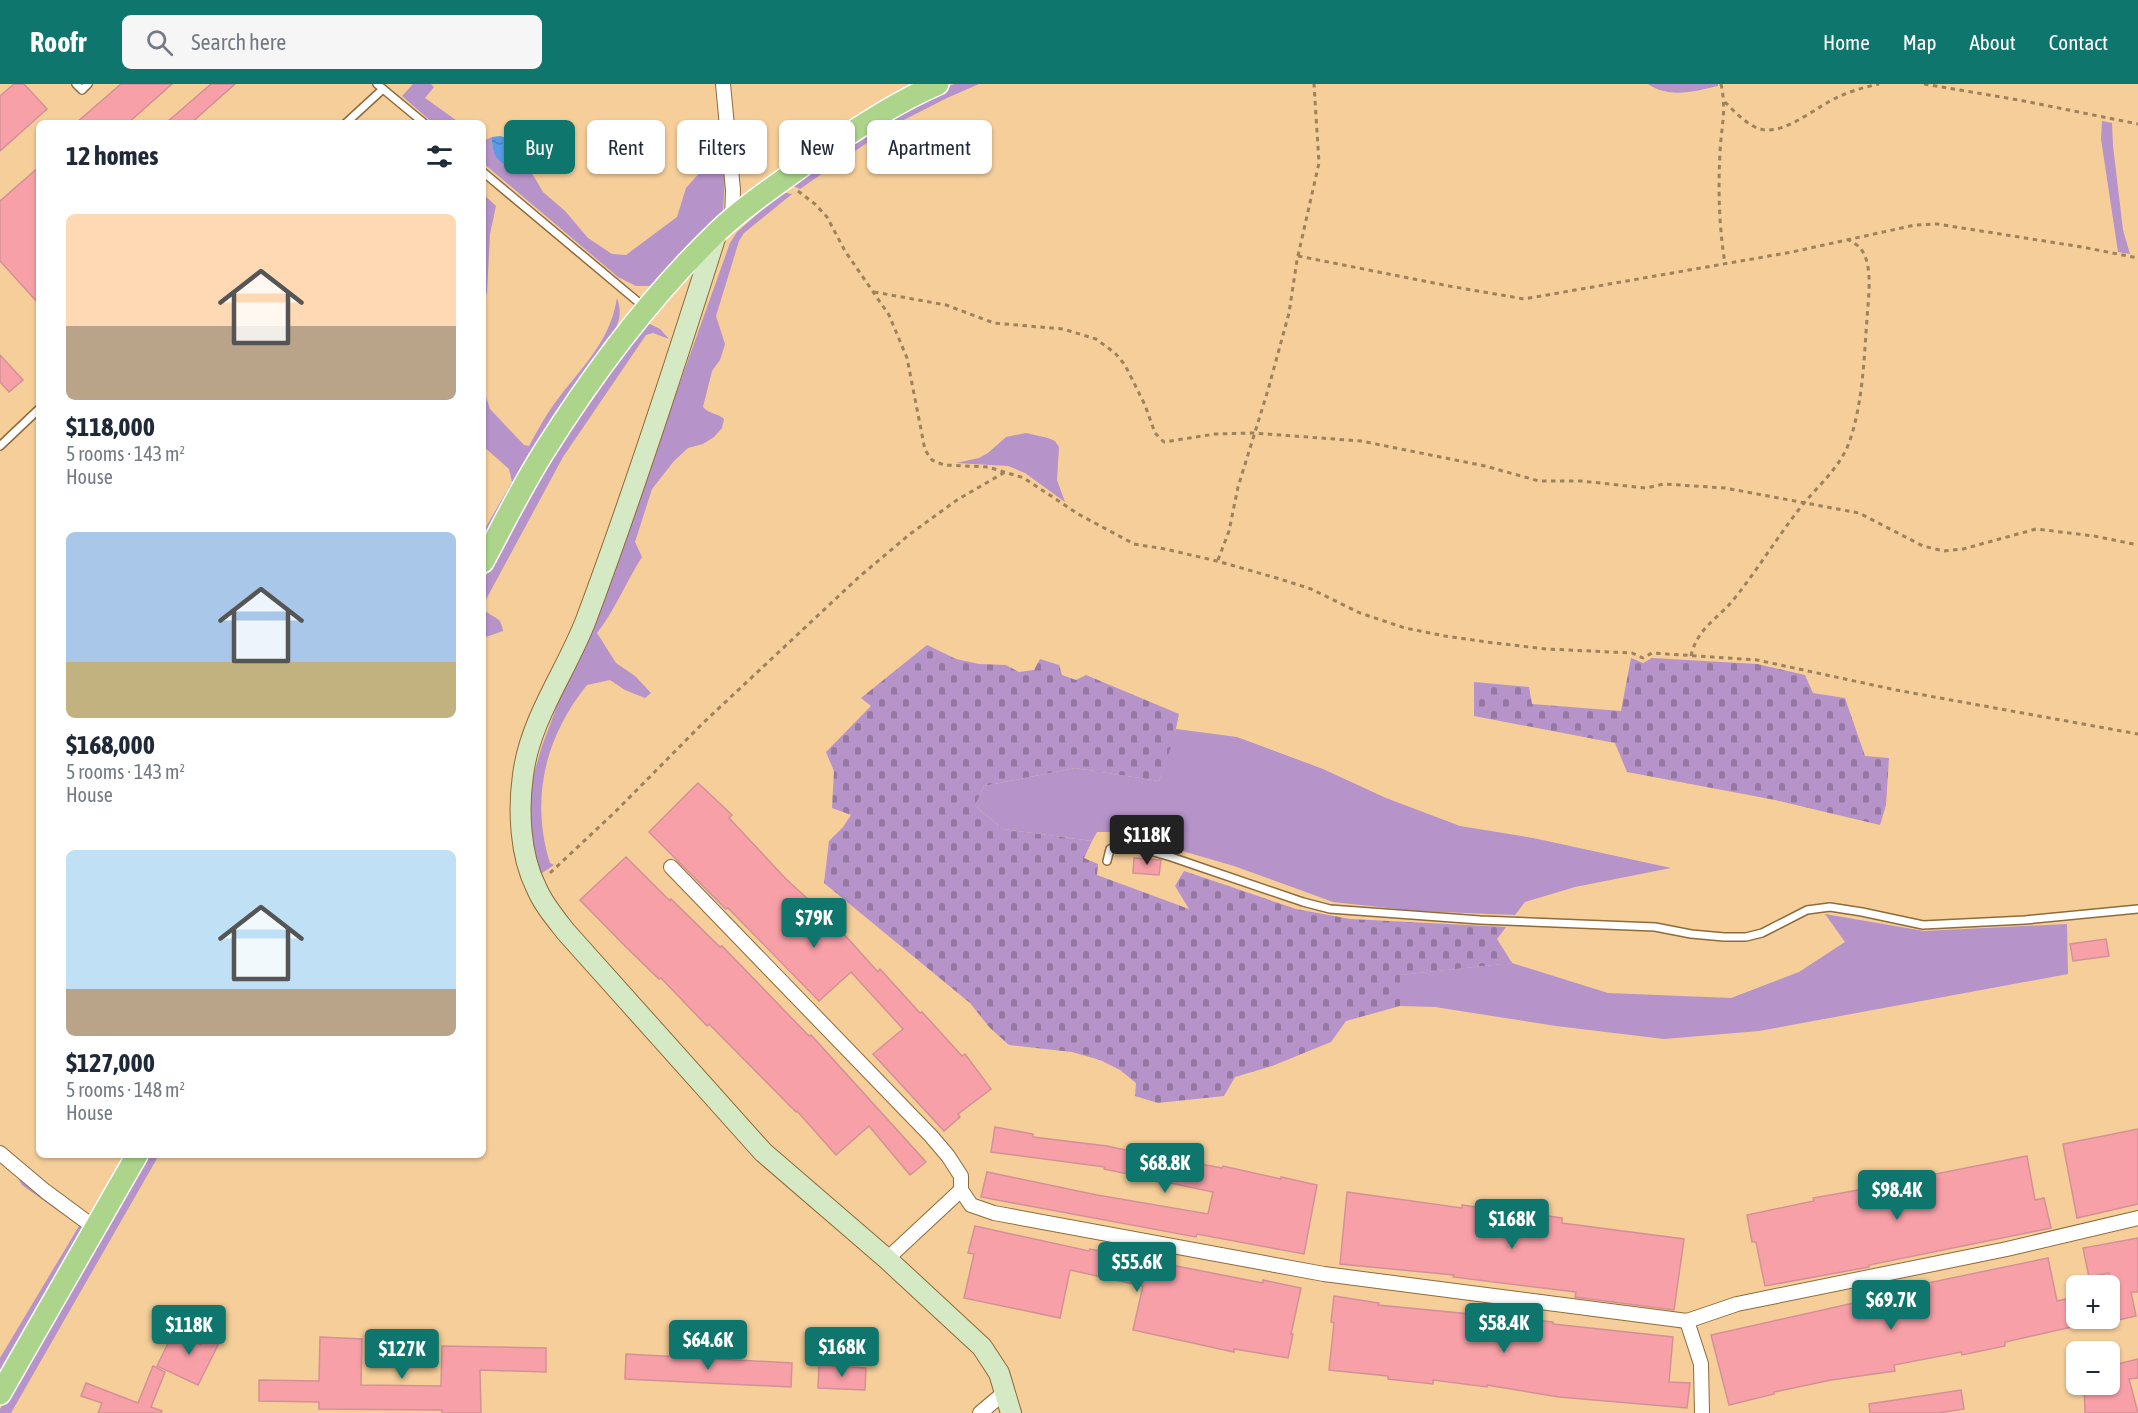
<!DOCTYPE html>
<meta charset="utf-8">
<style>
:root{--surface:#fff;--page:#f6f6f7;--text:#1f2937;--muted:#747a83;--accent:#0f766e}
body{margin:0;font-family:"Asap Condensed",sans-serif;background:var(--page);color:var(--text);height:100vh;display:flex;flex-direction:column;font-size:22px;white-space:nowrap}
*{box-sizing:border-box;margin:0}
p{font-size:20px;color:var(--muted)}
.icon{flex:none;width:33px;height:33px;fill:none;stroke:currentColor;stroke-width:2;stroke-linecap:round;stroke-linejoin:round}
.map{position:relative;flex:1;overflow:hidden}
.side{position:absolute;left:36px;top:36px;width:450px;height:1038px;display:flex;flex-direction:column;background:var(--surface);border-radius:9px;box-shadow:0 2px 4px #0004}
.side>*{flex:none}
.hud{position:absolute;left:504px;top:36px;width:570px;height:54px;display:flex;gap:12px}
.fabs{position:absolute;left:2066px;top:1191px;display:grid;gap:12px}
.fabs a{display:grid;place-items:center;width:54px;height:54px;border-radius:9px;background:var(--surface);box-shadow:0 2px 4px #0004;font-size:30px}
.price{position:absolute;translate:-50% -51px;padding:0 14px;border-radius:6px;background:var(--accent);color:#fff;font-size:20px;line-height:39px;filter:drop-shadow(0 2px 3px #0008)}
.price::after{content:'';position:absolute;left:50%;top:36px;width:18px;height:14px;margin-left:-9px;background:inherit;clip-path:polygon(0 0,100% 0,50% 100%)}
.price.current{background:#222;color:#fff}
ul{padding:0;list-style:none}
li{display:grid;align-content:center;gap:12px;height:318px;padding:0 30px}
li span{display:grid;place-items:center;height:186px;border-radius:9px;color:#555}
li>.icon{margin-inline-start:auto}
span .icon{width:108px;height:108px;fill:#fffc;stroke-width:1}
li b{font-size:26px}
h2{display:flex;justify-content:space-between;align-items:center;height:72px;padding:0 30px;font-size:26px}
.tag{padding:0 21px;border-radius:9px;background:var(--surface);box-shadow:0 2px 4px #0004;font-size:21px;line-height:54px}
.tag.current{background:var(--accent);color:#fff}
header{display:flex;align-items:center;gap:36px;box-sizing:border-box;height:84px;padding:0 30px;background:var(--accent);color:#fff}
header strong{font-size:28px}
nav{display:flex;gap:33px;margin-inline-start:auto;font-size:21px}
.search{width:420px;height:54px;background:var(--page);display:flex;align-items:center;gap:15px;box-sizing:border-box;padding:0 21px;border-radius:9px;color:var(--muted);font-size:22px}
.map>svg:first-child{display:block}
</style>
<header>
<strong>Roofr</strong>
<div class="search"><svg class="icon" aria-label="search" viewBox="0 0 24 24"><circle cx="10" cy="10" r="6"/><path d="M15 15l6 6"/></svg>Search here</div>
<nav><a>Home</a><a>Map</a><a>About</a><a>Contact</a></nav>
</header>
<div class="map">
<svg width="2138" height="1329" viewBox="0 0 2138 1329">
<defs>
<pattern id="cemetery-stones" width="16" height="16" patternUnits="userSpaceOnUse" patternTransform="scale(1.5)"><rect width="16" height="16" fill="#b693c9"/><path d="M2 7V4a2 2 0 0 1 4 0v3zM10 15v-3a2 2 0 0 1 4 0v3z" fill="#9578a2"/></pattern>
<pattern id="water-ripples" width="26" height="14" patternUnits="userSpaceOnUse" patternTransform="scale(1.5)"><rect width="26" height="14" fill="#5a9be7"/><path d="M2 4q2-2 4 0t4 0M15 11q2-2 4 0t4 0" fill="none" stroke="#4b7eba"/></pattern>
</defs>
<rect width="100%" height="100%" fill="#f5ce9a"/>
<g fill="#b693c9">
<path d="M 413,0 L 431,0 L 434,3 L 425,14 L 460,39 L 433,39 L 402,12 Z"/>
<path d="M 954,0 L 979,0 L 947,14 L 890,43 L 800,105 L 791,101 C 843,63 895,28 954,0 Z"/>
<path d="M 1648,0 L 1718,0 L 1718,2 C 1696,7 1669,15 1648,0 Z"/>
<path d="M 2102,37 L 2112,39 L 2113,62 L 2123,146 L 2130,170 L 2118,168 L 2101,55 Z"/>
<path d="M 492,53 L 492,62 L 511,84 L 529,84 L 543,108 L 565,127 L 588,154 L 612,170 L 626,171 L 677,133 L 686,104 L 709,78 L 722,72 L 725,93 L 723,127 L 668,194 L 654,202 L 636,202 L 618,193 L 483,79 L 483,55 L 485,56 Z"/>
<path d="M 782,108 L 792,110 L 744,149 L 739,157 L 716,232 L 725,260 L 720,276 L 712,287 L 703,323 C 709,330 717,329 724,335 L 722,344 L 714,353 L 703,360 L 688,364 L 674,377 L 652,405 L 635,458 L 642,473 C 626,498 615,526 597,549 L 616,579 L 635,592 L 651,609 L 645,614 L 625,606 L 610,596 L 587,601 C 545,653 530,715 550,779 L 554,781 L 539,791 L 530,756 L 529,706 L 542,662 L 569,590 L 594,539 L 730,159 L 737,148 Z"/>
<path d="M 483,110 L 496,122 L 490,150 L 487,208 L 483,224 Z"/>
<path d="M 617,214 C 623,231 618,241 610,256 L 483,458 L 483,448 L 512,398 L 509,385 L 483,362 L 483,304 L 490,325 L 524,361 L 529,362 C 535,351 541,340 548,329 C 574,289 609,264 617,214 Z"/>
<path d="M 650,240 L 660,245 L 669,255 L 653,249 L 646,251 L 563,373 L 483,521 L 483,497 L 531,409 L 561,361 L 644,242 Z"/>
<path d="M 1026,349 L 1048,354 L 1055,357 L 1059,363 L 1057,396 L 1065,418 L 1025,389 L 1008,382 L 956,379 L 979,374 L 988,369 L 1006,353 Z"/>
<path d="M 483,524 C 491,535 501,530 503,547 L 483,554 Z"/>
<path d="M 1176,645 L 1237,653 L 1323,685 L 1386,714 L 1460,742 L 1533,754 L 1671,784 L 1575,803 L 1525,818 L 1515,831 L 1416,827 L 1333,818 L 1234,782 L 1117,748 L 1097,748 L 1092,757 L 1003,745 L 975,722 L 984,702 L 1075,684 L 1159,697 Z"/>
<path d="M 1825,830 L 1924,847 L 2067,840 L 2068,890 L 1759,947 L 1664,955 L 1556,942 L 1435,923 L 1400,922 L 1399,891 L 1512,879 L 1608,909 L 1731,914 L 1799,888 L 1845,858 Z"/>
<path d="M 149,1071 L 159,1071 L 11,1329 L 0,1329 L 0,1325 L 64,1211 Z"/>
<path d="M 0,1073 L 91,1146 L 0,1300 L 0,1274 L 79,1142 L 22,1101 L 15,1089 L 0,1078 Z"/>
</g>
<g fill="url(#cemetery-stones)">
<path d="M 927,561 L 956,575 L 979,580 L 1006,581 L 1019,588 L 1034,586 L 1040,575 L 1059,581 L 1062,591 L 1076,596 L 1086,591 L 1179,630 L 1174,654 L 1159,697 L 1075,684 L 984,702 L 975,722 L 1003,745 L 1092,757 L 1084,774 L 1098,780 L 1097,791 L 1189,825 L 1175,802 L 1184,787 L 1296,825 L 1350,835 L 1506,843 L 1497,855 L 1512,879 L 1400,891 L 1400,922 L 1346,937 L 1331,958 L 1272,982 L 1235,993 L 1224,1012 L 1158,1019 L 1135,1012 L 1136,999 L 1120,986 L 1100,976 L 1072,968 L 1009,961 L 990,944 L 970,919 L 824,799 L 829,757 L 843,743 L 851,731 L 832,724 L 834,687 L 826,668 L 871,622 L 861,614 Z"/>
<path d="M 1631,574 L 1643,579 L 1652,574 L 1757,580 L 1805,591 L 1813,609 L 1845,614 L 1865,672 L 1889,674 L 1886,721 L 1880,741 L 1775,716 L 1627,688 L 1615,659 L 1474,632 L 1474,598 L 1529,603 L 1532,620 L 1621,627 Z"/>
</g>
<path fill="url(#water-ripples)" d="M 500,52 L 525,59 L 530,65 L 529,84 C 506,84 491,79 492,53 Z"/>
<g fill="#f8a0a8" stroke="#d39197" stroke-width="1.5">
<path d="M 14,0 L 24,0 L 47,25 L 0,67 L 0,12 Z"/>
<path d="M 121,0 L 172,0 L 128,39 L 76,39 Z"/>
<path d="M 211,0 L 235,0 L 191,39 L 166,39 Z"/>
<path d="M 39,83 L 39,220 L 0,177 L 0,117 Z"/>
<path d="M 0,271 L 23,296 L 9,308 L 0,298 Z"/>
<path d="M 698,699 L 732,731 L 729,734 L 786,795 L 834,839 L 878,888 L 880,885 L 920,929 L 922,928 L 962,972 L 965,970 L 991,1005 L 958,1030 L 960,1033 L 944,1047 L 873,970 L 903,945 L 851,888 L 819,917 L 728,824 L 726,825 L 649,748 Z"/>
<path d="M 626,773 L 670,817 L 671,815 L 720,863 L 722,862 L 809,952 L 811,951 L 926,1078 L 910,1091 L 869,1042 L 836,1071 L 797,1027 L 796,1028 L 709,940 L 707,942 L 661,894 L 659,895 L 625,862 L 580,816 Z"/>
<path d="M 1134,774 L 1161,776 L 1159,791 L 1133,789 Z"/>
<path d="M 2106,855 L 2109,872 L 2073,877 L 2070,860 Z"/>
<path d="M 995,1043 L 1033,1050 L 1033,1053 L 1107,1062 L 1157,1073 L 1157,1072 L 1222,1084 L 1223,1082 L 1281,1095 L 1281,1093 L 1317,1101 L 1304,1170 L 1197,1150 L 1196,1153 L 981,1113 L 987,1088 L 1097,1111 L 1208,1130 L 1213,1108 L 1104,1085 L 1105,1083 L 991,1068 Z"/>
<path d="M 2138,1045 L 2138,1120 L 2077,1134 L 2063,1060 Z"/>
<path d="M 2027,1072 L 2035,1116 L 2044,1114 L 2051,1144 L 1869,1181 L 1869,1183 L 1765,1202 L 1756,1158 L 1752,1158 L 1747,1131 L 1814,1117 L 1813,1114 L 1925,1094 L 1925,1092 Z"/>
<path d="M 1347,1108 L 1462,1124 L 1462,1121 L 1520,1130 L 1520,1128 L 1562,1134 L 1562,1139 L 1684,1155 L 1674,1226 L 1575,1213 L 1576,1208 L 1453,1193 L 1454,1191 L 1340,1180 Z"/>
<path d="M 975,1142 L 1089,1167 L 1090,1165 L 1263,1199 L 1263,1196 L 1301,1204 L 1291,1250 L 1293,1250 L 1288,1274 L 1234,1265 L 1234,1268 L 1133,1246 L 1143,1202 L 1070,1186 L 1060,1234 L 964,1214 L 974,1170 L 968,1169 Z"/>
<path d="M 2138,1154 L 2138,1208 L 2131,1208 L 2136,1232 L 2109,1238 L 2109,1189 L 2089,1193 L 2083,1164 Z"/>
<path d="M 2048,1174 L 2057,1217 L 2066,1215 L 2072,1243 L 2005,1258 L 2005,1262 L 1962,1271 L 1961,1268 L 1894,1281 L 1895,1287 L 1831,1296 L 1774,1308 L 1774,1310 L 1729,1321 L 1711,1251 L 1894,1210 L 1894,1206 Z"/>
<path d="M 1334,1212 L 1379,1219 L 1378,1221 L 1553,1238 L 1553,1240 L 1673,1253 L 1669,1298 L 1690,1299 L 1687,1324 L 1559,1313 L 1487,1301 L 1487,1303 L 1433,1296 L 1433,1300 L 1388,1295 L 1388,1292 L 1329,1286 L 1334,1239 L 1331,1238 Z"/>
<path d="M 174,1247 L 201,1261 L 208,1247 L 222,1253 L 198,1301 L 157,1282 Z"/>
<path d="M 320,1253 L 362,1255 L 361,1301 L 441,1302 L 442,1262 L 546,1264 L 546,1288 L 480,1286 L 481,1329 L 442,1329 L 442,1326 L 319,1325 L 319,1318 L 259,1317 L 259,1296 L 319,1297 Z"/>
<path d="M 626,1270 L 792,1279 L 791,1303 L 625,1295 Z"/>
<path d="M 2138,1275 L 2138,1294 L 2129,1295 L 2138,1329 L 2085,1329 L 2084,1300 L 2109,1300 L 2109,1282 Z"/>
<path d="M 819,1281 L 866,1284 L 865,1306 L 818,1304 Z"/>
<path d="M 153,1282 L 165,1288 L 151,1323 L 162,1327 L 161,1329 L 98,1329 L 102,1319 L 81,1312 L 86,1299 L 138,1319 Z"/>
<path d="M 1961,1306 L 1964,1325 L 1939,1329 L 1870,1329 L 1869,1320 Z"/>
</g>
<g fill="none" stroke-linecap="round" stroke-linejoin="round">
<g stroke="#8f6b39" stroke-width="10">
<g id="lane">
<path d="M 76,0 L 82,6 L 88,0"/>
<path d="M 377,0 L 424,39"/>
<path d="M 346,39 L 383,5"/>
<path d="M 483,88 L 643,222"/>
<path d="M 0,362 L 39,325"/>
<path d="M 1107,777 L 1110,765 L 1117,761 L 1126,760 L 1171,773 L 1303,818 L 1330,825 L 1480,836 L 1655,843 L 1691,850 L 1724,853 L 1746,853 L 1762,849 L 1807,826 L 1830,823 L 1862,828 L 1923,841 L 2025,836 L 2138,825"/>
</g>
</g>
<g stroke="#8f6b39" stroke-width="16">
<g id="street">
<path d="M 723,0 L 733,106 L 732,136"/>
<path d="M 671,783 L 931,1052 L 948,1072 L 961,1092 L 961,1106 L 971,1121 L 994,1129 L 1324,1190 L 1687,1237 L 1737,1220 L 2007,1165 L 2138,1134"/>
<path d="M 0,1069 L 45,1107 L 95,1144"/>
<path d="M 887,1175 L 961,1106"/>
<path d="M 1687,1237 L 1701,1280 L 1702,1329"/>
<path d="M 980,1329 L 1005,1308"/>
</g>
</g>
<g stroke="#8f6b39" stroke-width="22">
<path id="secondary" d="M 717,148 C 676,278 634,408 586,536 C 566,588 530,635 523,691 C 518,726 520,771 536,803 C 543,820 555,834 566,848 L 763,1068 L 887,1175 L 982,1263 L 999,1289 L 1011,1329"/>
</g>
<g stroke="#fff" stroke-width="24">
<g id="primary">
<path d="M 483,478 C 503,441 522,402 545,366 C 594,288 649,214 716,149 C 745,121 781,98 813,74 C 853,47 894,19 938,0"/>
<path d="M 0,1310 L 137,1071"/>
</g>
</g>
<g stroke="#9e825c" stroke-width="3" stroke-dasharray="4.5 4.5" stroke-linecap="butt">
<path d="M 1721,0 C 1727,27 1721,43 1720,69 C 1718,108 1719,141 1725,180"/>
<path d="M 1924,0 L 2019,16 L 2138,40"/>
<path d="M 1725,18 C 1735,28 1751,46 1767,46 C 1789,47 1818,22 1838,13 C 1851,7 1865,3 1879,0"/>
<path d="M 798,107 L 815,120 L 827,133 L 845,167 L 889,231 L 907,274 L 925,366 L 932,376 L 944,381 L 988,383 L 1024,394 L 1078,430 L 1134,460 L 1165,465 L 1217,477 L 1280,495 L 1311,505 L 1360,529 L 1405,544 L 1445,552 L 1494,559 L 1547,565 L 1632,569 L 1643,574 L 1652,569 L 1757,576 L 1896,606 L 2138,650"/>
<path d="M 1298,172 L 1449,202 L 1524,215 L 1792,168 L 1915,141 L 1937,140 L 2082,163 L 2138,174"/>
<path d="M 874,208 L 946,221 L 994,239 L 1063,245 L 1096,255 L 1115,269 L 1125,281 L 1145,321 L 1155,349 L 1164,358 L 1215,350 L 1253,349 L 1361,357 L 1485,382 L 1539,397 L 1581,397 L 1646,404 L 1664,400 L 1725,404 L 1859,429 L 1923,462 L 1944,467 L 1963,465 L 2036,445 L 2094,452 L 2138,461"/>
<path d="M 1218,476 L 1229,447 L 1238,403 L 1268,306 L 1289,229 L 1297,176 L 1319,79 L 1314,0"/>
<path d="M 1691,572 C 1697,544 1718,535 1734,515 C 1759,484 1779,450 1804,419 C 1822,398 1843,380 1851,353 C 1863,315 1864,274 1867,235 C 1868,217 1874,179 1860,164 C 1858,161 1853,159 1849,156"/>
<path d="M 550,789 L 615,728 L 703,639 L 859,493 L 910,450 L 957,416 L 1005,388"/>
</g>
<use href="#lane" stroke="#fff" stroke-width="7"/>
<use href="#street" stroke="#fff" stroke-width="14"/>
<use href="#secondary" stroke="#d5e9c4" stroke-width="20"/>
<use href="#primary" stroke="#acd48a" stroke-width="21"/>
</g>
</svg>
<div class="fabs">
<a>+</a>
<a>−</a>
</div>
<b class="price current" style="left:1147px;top:782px">$118K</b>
<b class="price" style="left:814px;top:865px">$79K</b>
<b class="price" style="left:1165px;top:1110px">$68.8K</b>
<b class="price" style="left:1897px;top:1137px">$98.4K</b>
<b class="price" style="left:1512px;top:1166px">$168K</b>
<b class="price" style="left:1137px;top:1209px">$55.6K</b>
<b class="price" style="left:1891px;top:1247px">$69.7K</b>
<b class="price" style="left:1504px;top:1270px">$58.4K</b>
<b class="price" style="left:189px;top:1272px">$118K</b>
<b class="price" style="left:708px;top:1287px">$64.6K</b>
<b class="price" style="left:842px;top:1294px">$168K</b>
<b class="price" style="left:402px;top:1296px">$127K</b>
<div class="hud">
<a class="tag current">Buy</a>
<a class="tag">Rent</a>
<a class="tag">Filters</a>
<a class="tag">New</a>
<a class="tag">Apartment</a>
</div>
<section class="side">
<h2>12 homes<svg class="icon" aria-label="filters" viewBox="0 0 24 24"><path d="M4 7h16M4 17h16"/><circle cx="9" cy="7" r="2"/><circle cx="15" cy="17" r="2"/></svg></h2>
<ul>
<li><span style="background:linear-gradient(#ffd9b3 60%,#b9a48a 0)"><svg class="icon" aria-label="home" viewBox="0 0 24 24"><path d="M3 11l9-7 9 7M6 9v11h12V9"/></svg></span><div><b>$118,000</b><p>5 rooms · 143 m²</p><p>House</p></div></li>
<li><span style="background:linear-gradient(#a9c7e8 70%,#c2b280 0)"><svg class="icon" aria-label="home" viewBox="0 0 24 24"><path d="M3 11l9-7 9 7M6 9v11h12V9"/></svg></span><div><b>$168,000</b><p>5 rooms · 143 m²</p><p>House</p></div></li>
<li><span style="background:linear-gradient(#bfe0f5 75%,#b9a48a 0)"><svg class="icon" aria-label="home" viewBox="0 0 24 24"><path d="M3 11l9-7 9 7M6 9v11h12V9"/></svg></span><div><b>$127,000</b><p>5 rooms · 148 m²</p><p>House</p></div></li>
</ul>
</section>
</div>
